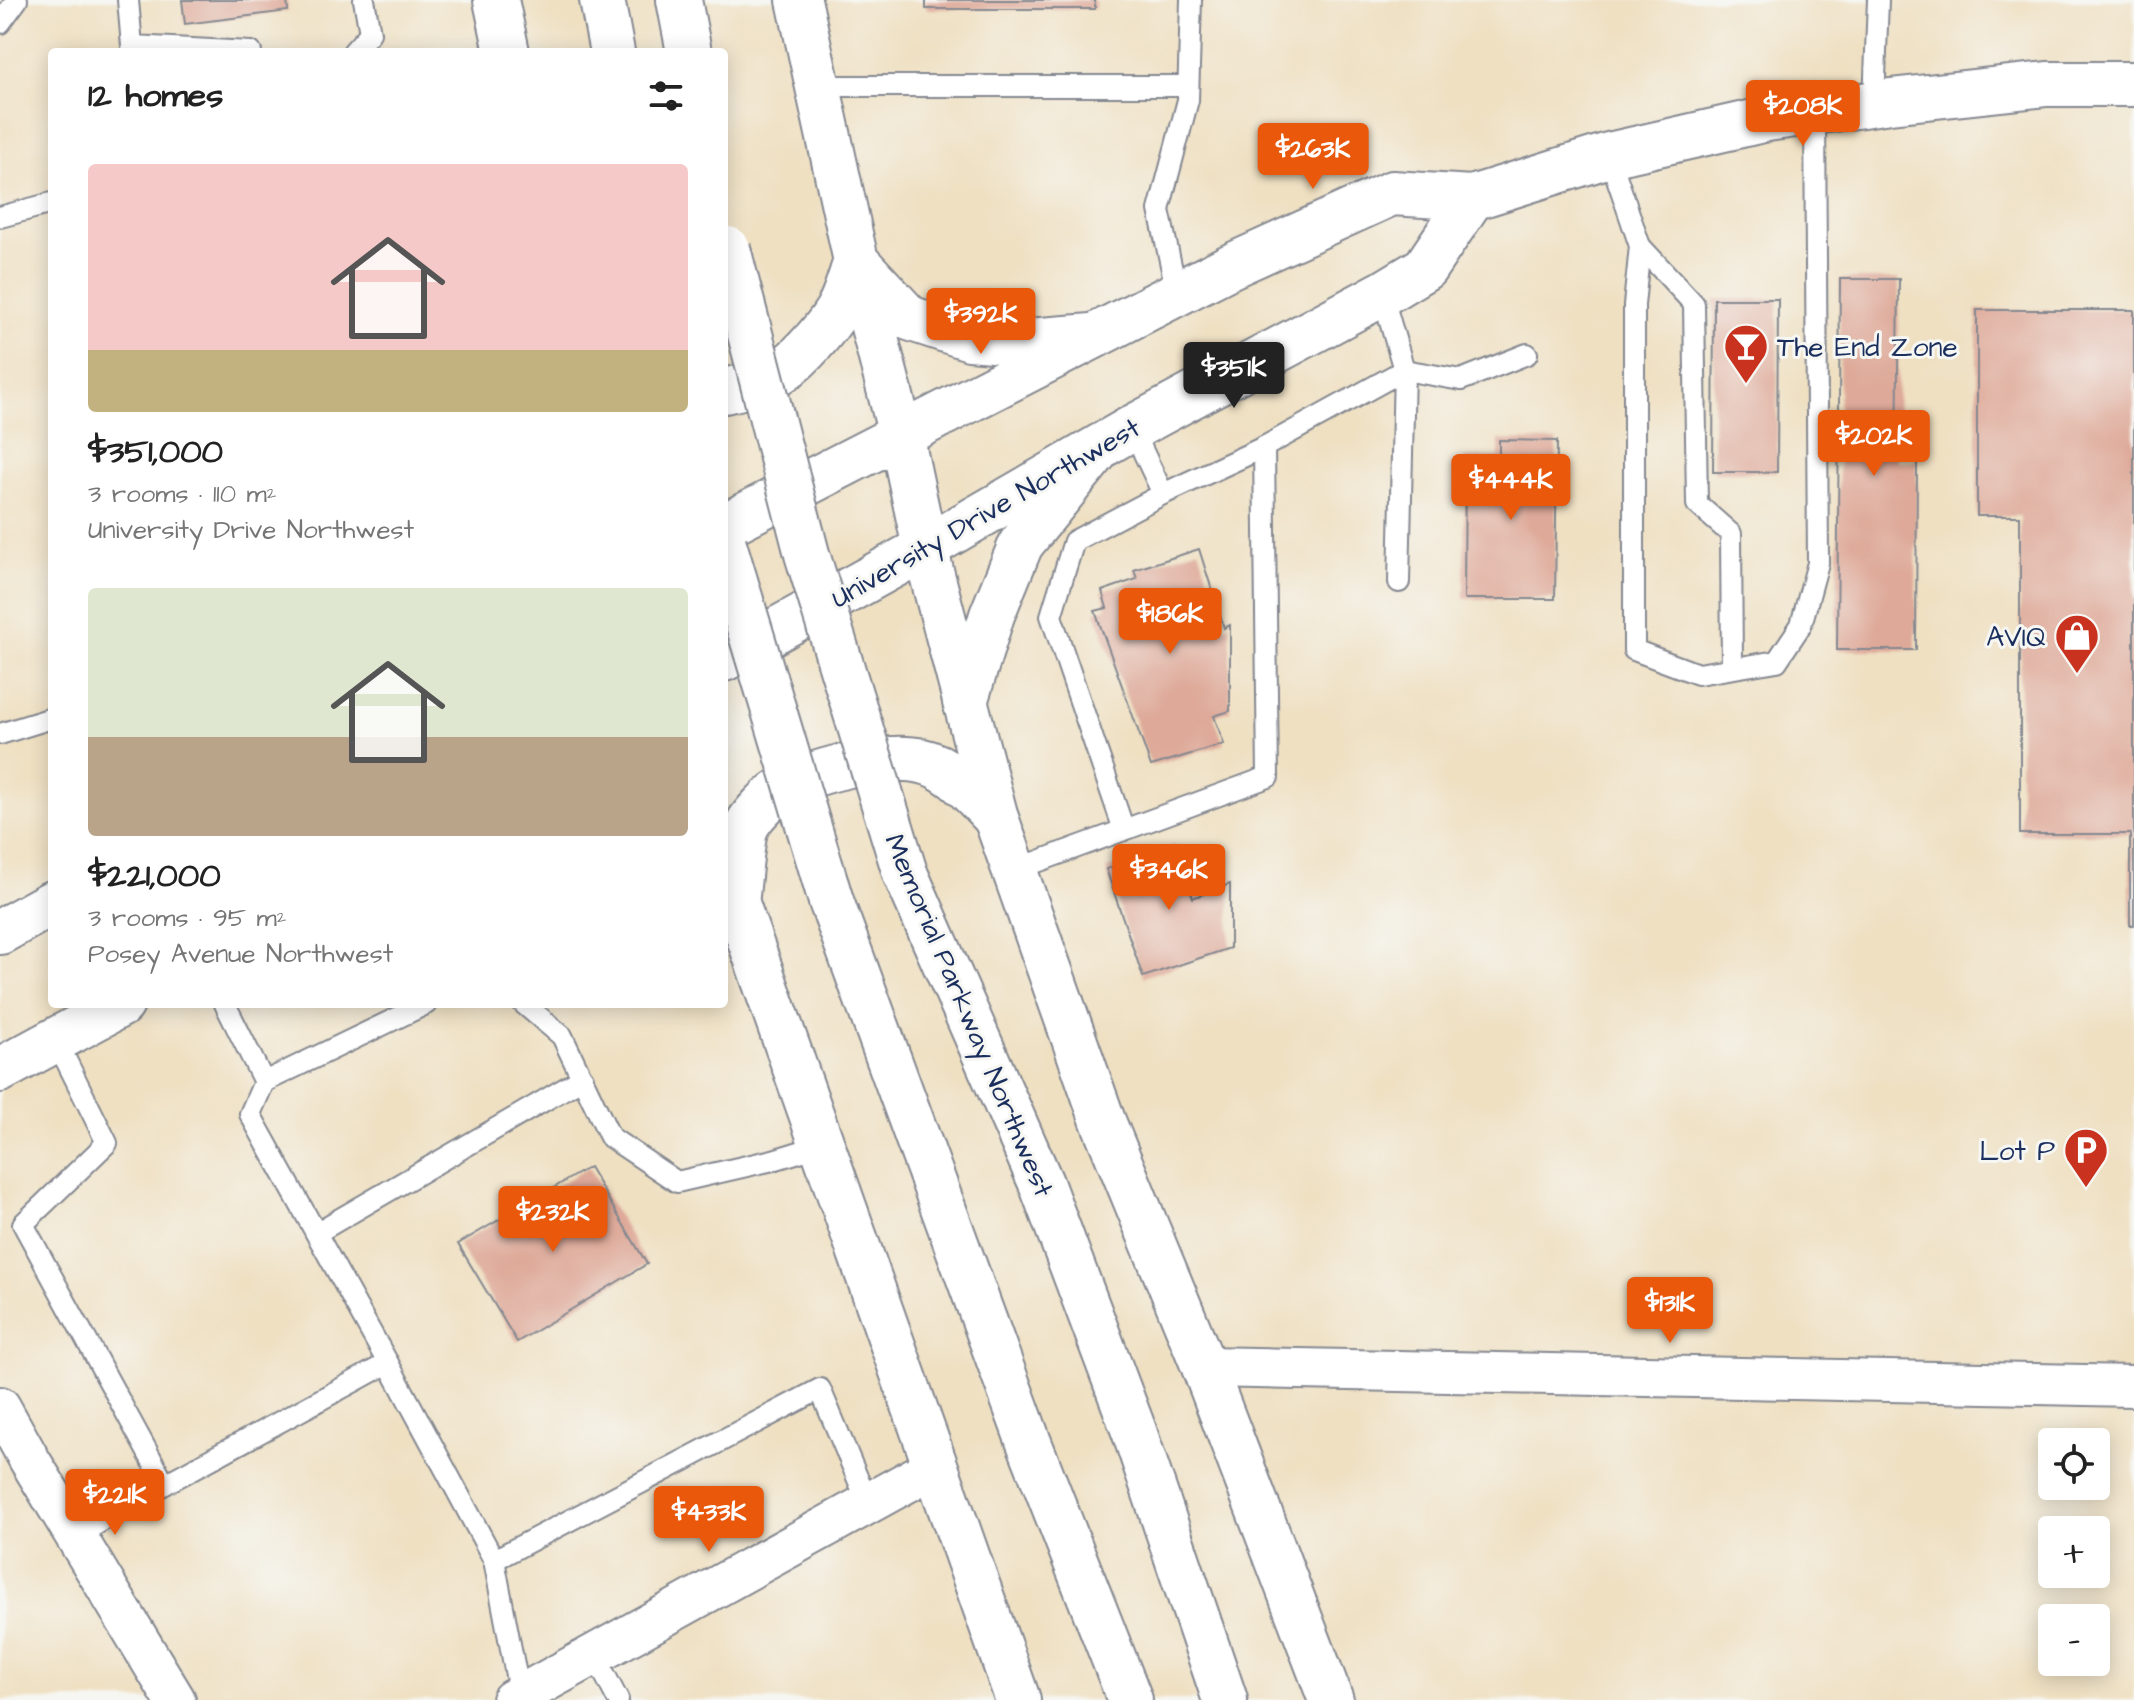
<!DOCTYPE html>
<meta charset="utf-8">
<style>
:root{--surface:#fff;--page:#f6f6f6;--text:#222;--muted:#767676;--accent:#ea580c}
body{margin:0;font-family:"Architects Daughter",sans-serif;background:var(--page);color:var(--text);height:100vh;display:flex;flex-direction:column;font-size:30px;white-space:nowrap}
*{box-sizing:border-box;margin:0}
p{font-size:26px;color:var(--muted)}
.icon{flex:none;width:44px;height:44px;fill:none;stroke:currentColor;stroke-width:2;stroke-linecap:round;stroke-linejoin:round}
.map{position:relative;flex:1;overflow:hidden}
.panel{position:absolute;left:48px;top:48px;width:680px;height:960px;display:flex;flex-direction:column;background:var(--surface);border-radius:8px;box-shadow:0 4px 20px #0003}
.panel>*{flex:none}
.tools{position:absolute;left:2038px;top:1428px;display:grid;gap:16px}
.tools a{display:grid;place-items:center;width:72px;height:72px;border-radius:8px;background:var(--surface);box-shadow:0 4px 20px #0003;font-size:40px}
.price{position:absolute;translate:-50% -68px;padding:0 18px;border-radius:8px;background:var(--accent);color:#fff;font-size:26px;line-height:52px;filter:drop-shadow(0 2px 4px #0008)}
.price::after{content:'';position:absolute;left:50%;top:48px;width:24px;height:18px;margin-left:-12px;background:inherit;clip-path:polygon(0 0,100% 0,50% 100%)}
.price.active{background:#222;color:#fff}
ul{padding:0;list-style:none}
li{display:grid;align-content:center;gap:16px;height:424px;padding:0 40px}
li span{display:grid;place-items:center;height:248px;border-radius:8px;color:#555}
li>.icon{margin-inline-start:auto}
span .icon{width:144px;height:144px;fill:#fffc;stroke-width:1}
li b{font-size:34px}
h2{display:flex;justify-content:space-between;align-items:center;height:96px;padding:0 40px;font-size:34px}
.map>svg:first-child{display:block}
</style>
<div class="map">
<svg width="2134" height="1700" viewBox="0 0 2134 1700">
<rect width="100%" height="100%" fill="#f6f6f2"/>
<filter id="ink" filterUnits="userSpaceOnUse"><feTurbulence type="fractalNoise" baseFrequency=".0125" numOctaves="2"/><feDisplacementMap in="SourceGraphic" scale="16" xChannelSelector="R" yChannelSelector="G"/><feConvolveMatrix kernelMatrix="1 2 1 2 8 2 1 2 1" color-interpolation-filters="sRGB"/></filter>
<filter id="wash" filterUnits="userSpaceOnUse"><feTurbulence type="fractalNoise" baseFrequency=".006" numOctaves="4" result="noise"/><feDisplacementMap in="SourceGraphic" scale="32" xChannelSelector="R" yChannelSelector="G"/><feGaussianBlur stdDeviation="1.8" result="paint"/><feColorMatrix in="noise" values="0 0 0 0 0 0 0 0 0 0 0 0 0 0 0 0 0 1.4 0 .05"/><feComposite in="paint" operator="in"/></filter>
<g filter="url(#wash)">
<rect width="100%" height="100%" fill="#efe0c2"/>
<g id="blocks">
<g fill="#dea998">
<path d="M 182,0 L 287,0 L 288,11 L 185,24 Z"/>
<rect x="926" y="0" width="169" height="9"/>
<path d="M 1840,279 L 1899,279 L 1897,461 L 1917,461 L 1916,650 L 1837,650 Z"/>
<path d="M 1714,299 L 1778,299 L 1777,472 L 1713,472 Z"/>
<path d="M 1977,310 L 2134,310 L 2134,925 L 2130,925 L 2130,834 L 2020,834 L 2020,516 L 1977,516 Z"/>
<path d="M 1499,440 L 1557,441 L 1555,599 L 1464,599 L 1465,457 L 1499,457 Z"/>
<path d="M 1199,549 L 1224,628 L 1230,625 L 1230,711 L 1214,716 L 1224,744 L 1151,766 L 1095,611 L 1107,608 L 1102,591 L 1137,579 L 1134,570 Z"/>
<path d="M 1175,845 L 1193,898 L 1230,884 L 1230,948 L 1143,977 L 1106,869 Z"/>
<path d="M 589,1167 L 647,1264 L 517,1342 L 458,1244 Z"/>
</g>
</g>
</g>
<g filter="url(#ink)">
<use href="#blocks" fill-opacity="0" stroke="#858890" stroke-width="2"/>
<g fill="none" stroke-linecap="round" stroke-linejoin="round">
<g stroke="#858890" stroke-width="24">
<g id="lane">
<path d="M 128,0 L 132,46 L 251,52"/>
<path d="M 0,23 L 17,0"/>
<path d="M 353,52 L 370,33 L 364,0"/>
<path d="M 817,86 L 1188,86"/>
<path d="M 1874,103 L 1878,0"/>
<path d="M 1609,155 L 1640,246 L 1634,305 L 1634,650 L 1698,674 L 1777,661 L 1801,625 L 1818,563 L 1815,112"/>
<path d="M 0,217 L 52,203"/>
<path d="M 1640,246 L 1694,304 L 1697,504 L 1731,534 L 1732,668"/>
<path d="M 1177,293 L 1159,210 L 1188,100 L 1191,0"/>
<path d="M 1382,294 L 1404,370 L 1399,582"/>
<path d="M 1132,428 L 1163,494"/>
<path d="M 0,734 L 52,718"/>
<path d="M 1124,830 L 1051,616 L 1074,541 L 1163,494 L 1264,447"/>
<path d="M 1015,870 L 1268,777 L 1264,447 L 1404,370 L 1461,380 L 1527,354"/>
<path d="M 225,1004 L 264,1082 L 250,1114 L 388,1363 L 494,1560 L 520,1696"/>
<path d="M 524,1004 L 562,1036 L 610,1137 L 677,1182 L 773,1160 L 822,1145"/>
<path d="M 56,1040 L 107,1143 L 23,1224 L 165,1484 L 388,1363"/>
<path d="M 264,1082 L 426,1004"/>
<path d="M 316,1233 L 583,1078"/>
<path d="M 76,1536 L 165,1484"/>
<path d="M 494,1560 L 820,1389 L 868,1503"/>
<path d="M 594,1654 L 618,1700"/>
</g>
</g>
<g stroke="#858890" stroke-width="44">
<g id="street">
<path d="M 1204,1367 L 2134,1386"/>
<path d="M 0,1407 L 29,1459 L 175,1700"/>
<path d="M 512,1700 L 936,1466"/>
</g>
</g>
<g stroke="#858890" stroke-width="48">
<g id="secondary">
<path d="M 901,435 L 1231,266 L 1392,193 L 1472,198 L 1609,155 L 1767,119 L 1890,101 L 2047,84 L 2134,84"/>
<path d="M 925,548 L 1132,428 L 1382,294 L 1425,268 L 1472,198"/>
</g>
</g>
<g stroke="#858890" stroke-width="48">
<g id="primary">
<path d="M 724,526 L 901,435"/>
<path d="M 925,548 L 996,818 L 1103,1121 L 1204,1367"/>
<path d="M 965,702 L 992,615 L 1021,544 L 1100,447"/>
<path d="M 724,859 L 736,901 L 1018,1700"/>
<path d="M 737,895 C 739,880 742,832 749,822 C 754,814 771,796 779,791 C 810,770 886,753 922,761 C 952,767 974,796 995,817"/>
</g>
</g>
<g stroke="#858890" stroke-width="48">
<g id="highway">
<path d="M 496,0 L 507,52"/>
<path d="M 602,0 L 612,52"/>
<path d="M 679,0 L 689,52"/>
<path d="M 858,263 L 909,318 L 970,338 L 1015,342 L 1092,336"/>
<path d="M 724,391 C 743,387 767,382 783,370 C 801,358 832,323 841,303 C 847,290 851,275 856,261"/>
<path d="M 724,659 L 925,548 L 901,435 L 856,261 L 799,0"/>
<path d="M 905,873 L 1041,1183 L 1134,1431 L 1225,1700"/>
<path d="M 724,888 L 736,901"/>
<path d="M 831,901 L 1028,1440 L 1130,1700"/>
<path d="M 0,932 L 52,903"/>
<path d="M 0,1070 L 122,1004"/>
<path d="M 1204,1367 L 1331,1700"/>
</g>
</g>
<use href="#lane" stroke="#fff" stroke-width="20"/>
<use href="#street" stroke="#fff" stroke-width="40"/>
<use href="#secondary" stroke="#fff" stroke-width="44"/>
<use href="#primary" stroke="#fff" stroke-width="44"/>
<use href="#highway" stroke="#fff" stroke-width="44"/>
<g stroke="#858890" stroke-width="48" stroke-linecap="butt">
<g id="highway-bridge">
<path d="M 728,249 L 807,554 L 905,873"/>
<path d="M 724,544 L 831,901"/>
</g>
</g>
<use href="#highway-bridge" stroke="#fff" stroke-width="44"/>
</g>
</g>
<defs>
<g id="bar-pin" transform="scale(2.3)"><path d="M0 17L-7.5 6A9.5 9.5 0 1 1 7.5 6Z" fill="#c8321e" stroke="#f6f6f2"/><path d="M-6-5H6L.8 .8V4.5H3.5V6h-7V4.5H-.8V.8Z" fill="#fff"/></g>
<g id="shop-pin" transform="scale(2.3)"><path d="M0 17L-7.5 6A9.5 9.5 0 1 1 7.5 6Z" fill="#c8321e" stroke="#f6f6f2"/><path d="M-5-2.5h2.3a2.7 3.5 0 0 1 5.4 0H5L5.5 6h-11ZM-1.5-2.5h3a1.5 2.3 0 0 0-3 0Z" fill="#fff"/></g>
<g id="parking-pin" transform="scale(2.3)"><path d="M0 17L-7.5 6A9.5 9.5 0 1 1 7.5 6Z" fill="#c8321e" stroke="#f6f6f2"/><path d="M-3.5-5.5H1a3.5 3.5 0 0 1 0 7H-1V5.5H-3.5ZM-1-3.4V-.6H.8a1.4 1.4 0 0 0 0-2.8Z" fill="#fff"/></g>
</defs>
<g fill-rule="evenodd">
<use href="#bar-pin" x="1746" y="346"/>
<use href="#shop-pin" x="2077" y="636"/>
<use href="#parking-pin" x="2086" y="1150"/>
</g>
<g text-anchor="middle" stroke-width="6" stroke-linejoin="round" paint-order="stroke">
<g font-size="28" fill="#1b2f5e" stroke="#f6f6f2" text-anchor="end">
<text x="1777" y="356" text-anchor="start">The End Zone</text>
<text x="2046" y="646">AVIQ</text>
<text x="2055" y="1160">Lot P</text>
</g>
<g font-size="28" fill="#1b2f5e" stroke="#f6f6f2">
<text transform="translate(985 512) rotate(-30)" y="10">University Drive Northwest</text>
<text transform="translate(970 1015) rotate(67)" y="10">Memorial Parkway Northwest</text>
</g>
</g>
</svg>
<div class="tools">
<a><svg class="icon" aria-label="locate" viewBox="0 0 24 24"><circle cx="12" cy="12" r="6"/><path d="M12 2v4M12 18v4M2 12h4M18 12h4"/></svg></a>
<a>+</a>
<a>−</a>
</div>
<b class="price" style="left:1803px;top:148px">$208K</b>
<b class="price" style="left:1313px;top:191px">$263K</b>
<b class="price" style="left:981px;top:356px">$392K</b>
<b class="price active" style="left:1234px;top:410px">$351K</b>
<b class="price" style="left:1874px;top:478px">$202K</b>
<b class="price" style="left:1511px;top:522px">$444K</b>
<b class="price" style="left:1170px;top:656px">$186K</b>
<b class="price" style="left:1169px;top:912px">$346K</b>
<b class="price" style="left:553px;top:1254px">$232K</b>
<b class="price" style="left:1670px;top:1345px">$131K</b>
<b class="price" style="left:115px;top:1537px">$221K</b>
<b class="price" style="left:709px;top:1554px">$433K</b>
<section class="panel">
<h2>12 homes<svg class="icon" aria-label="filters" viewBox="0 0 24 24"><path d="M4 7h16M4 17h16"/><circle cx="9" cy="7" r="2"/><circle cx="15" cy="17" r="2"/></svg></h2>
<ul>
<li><span style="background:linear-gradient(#f6c9c9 75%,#c2b280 0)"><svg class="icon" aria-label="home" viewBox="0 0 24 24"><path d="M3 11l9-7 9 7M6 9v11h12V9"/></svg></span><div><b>$351,000</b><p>3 rooms · 110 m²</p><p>University Drive Northwest</p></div></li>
<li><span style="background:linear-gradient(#dfe7d0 60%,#b9a48a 0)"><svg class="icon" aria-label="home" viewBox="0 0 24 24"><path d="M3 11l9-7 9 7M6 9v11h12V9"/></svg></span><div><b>$221,000</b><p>3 rooms · 95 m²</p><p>Posey Avenue Northwest</p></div></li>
</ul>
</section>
</div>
